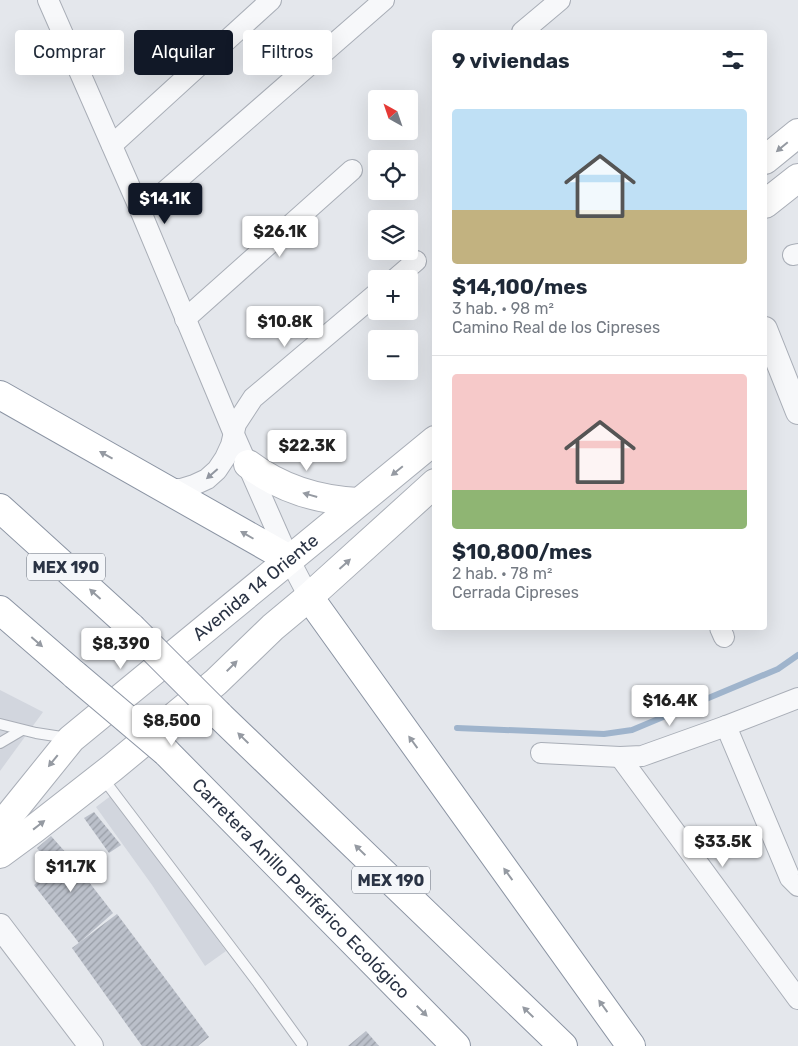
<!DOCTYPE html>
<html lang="es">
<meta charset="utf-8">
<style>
:root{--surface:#fff;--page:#f2f2f3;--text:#1f2937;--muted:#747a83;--line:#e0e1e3;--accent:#111827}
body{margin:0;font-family:Rubik,sans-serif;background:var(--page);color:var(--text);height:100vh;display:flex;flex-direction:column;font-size:19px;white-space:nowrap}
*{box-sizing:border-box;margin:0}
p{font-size:16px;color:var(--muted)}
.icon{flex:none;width:28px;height:28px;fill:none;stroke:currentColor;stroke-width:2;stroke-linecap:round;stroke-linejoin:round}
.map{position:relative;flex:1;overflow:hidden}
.drawer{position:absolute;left:432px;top:30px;width:335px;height:600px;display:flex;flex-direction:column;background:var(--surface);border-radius:5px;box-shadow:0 5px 20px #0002}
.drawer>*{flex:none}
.hud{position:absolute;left:15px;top:30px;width:342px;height:45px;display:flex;gap:10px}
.needle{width:32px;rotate:320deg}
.fabs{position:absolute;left:368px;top:90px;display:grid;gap:10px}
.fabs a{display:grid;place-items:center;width:50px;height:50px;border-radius:5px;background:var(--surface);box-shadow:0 5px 20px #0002;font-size:25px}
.price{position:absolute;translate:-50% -42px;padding:0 11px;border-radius:5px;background:#fff;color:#222;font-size:16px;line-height:32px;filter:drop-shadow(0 1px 2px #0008)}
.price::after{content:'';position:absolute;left:50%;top:30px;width:15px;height:11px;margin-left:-8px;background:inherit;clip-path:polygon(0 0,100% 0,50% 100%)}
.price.on{background:var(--accent);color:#fff}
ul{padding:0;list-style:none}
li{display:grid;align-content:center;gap:10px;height:265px;padding:0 20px}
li+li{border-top:1px solid var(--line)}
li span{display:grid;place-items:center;height:155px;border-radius:5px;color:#555}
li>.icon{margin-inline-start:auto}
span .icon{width:90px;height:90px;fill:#fffc;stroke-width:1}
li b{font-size:21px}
h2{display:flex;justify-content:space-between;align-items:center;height:60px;padding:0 20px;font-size:21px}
.pill{padding:0 18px;border-radius:5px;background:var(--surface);box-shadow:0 5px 20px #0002;font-size:18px;line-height:45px}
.pill.on{background:var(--accent);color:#fff}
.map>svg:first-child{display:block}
</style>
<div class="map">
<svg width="798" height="1046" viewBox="0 0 798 1046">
<defs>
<pattern id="building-hatch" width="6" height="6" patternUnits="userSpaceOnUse" patternTransform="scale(1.25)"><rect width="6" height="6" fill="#bbc0ca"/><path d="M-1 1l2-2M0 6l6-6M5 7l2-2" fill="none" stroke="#989da6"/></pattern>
</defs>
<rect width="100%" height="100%" fill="#e4e7ec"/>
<g fill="#d2d6de">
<path d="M 0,690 L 43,712 L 0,771 Z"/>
<path d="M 112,795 L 226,951 L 205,966 L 152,885 L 96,807 Z"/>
</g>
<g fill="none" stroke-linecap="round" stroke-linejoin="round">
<path stroke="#9fb4cc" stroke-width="6" d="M 457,728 L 604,734 L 632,730 L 778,669 L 798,655"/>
</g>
<g fill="url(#building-hatch)">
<path d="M 94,812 L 121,845 L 109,853 L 84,818 Z"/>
<path d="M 51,836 L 68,855 L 113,913 L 79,943 L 34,885 L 68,855 L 52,866 L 37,848 Z"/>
<path d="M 117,914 L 209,1037 L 198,1046 L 142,1046 L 72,948 Z"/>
<path d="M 366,1031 L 379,1046 L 348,1046 Z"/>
</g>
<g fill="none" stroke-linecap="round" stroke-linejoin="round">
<g stroke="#a9aeb7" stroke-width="12">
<g id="service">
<path d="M 0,724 L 36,733 L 68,738"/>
<path d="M 0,743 L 22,730"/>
<path d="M 102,777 L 258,983 L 302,1044"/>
</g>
</g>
<g stroke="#a9aeb7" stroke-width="22">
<g id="minor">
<path d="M 48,0 L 141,212 L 233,432 L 289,559 L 309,597"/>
<path d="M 522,32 L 560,0"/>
<path d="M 112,145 L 271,0"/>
<path d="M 141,212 L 384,0"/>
<path d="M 793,255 L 798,254"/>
<path d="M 395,279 L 416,261"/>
<path d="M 185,319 L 352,170"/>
<path d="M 167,489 L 181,489 L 194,485 L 207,479 L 217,470 L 225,458 L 231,445 L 236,424 L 253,398 L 376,294"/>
<path d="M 720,628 L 724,637"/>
<path d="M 726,726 L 790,878 L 798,886"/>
<path d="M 541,753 L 620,757 L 642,756 L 726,726 L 798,698"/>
<path d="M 620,757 L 798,999"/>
</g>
</g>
<g stroke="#a9aeb7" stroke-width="26">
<g id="tertiary">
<path d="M 765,329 L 798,412"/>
<path d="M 0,926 L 91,1046"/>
</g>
</g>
<g stroke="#a9aeb7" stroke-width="30">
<g id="secondary">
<path d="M 765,160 L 798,133"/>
<path d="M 765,204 L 798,178"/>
<path d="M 248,464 C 281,489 317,500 358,502"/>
<path id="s1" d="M 0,827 L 71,739 L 435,440"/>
<path d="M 0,854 L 34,829 L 112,768 L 216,682 L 273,627 L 309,597 L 435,483"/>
</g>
</g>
<g stroke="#8b94a3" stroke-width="30">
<g id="trunk">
<path d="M 0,395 L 289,559"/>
<path d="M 0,508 L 131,627"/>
<path d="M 309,597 L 631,1046"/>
<path d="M 0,610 L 75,675"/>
<path d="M 219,715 L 563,1046"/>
<path id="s2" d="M 166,752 L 456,1046"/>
</g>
</g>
<use href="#service" stroke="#f7f8fa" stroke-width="10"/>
<use href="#minor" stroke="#f7f8fa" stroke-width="20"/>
<use href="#tertiary" stroke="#f7f8fa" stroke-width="24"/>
<use href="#secondary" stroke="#fff" stroke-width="28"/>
<use href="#trunk" stroke="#fff" stroke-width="28"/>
<g stroke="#8b94a3" stroke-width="30" stroke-linecap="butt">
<g id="trunk-bridge">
<path d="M 131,627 L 219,715"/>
<path d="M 75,675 L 166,752"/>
</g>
</g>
<use href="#trunk-bridge" stroke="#fff" stroke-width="28"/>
</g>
<defs><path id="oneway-solid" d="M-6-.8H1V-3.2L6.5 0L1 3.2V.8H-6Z" transform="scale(1.25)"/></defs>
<g fill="#959aa2">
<use href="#oneway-solid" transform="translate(782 147) rotate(140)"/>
<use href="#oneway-solid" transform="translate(106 455) rotate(-151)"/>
<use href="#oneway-solid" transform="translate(397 471) rotate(141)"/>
<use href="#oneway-solid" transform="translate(310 495) rotate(-164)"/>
<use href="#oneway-solid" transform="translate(247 535) rotate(-150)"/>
<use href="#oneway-solid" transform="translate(345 564) rotate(-42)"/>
<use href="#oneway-solid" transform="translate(95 594) rotate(-138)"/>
<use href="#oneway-solid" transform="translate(37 642) rotate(41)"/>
<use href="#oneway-solid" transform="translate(232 666) rotate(-45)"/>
<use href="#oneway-solid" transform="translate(243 738) rotate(-136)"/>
<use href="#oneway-solid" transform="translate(413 742) rotate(-126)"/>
<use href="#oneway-solid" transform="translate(53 761) rotate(129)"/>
<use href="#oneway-solid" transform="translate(39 825) rotate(-38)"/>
<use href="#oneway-solid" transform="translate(360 850) rotate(-136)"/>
<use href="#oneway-solid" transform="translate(508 874) rotate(-126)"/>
<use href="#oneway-solid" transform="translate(603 1006) rotate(-126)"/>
<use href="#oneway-solid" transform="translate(422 1011) rotate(45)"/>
<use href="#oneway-solid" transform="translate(528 1012) rotate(-136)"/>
</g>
<use fill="#9196a0" href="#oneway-solid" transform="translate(212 474) rotate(139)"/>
<g text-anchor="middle" stroke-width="4.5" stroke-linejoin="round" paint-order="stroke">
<g fill="#f4f6f9" stroke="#676e7b" stroke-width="1">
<rect x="27" y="553.5" width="78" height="27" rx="4"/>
<rect x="352" y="866.5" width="78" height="27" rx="4"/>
</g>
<g font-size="16" font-weight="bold" fill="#2b3445">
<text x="66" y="573">MEX 190</text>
<text x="391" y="886">MEX 190</text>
</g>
<g font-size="18" fill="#2b3445" stroke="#f4f6f9">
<text dy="6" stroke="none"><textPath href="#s1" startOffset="352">Avenida 14 Oriente</textPath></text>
<text dy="6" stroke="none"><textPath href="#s2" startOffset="192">Carretera Anillo Periférico Ecológico</textPath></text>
</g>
</g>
</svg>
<div class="fabs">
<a><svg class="needle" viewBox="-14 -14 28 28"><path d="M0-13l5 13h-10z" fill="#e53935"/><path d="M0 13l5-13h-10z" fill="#747a83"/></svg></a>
<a><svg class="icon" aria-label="locate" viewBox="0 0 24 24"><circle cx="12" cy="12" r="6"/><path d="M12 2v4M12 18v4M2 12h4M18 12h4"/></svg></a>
<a><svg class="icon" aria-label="layers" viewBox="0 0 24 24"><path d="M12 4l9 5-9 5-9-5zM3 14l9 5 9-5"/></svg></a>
<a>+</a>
<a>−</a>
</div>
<b class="price on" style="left:165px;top:225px">$14.1K</b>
<b class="price" style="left:280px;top:258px">$26.1K</b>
<b class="price" style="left:285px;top:348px">$10.8K</b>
<b class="price" style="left:307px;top:472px">$22.3K</b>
<b class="price" style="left:121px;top:670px">$8,390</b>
<b class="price" style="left:670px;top:727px">$16.4K</b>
<b class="price" style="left:172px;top:747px">$8,500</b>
<b class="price" style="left:723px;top:868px">$33.5K</b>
<b class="price" style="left:71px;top:893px">$11.7K</b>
<div class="hud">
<a class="pill">Comprar</a>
<a class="pill on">Alquilar</a>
<a class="pill">Filtros</a>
</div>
<section class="drawer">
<h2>9 viviendas<svg class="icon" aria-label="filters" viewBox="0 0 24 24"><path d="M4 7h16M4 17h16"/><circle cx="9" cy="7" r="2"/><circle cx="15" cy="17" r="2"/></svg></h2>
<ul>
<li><span style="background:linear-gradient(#bfe0f5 65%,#c2b280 0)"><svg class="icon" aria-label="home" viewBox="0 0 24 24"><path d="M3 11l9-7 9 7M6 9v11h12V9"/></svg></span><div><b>$14,100/mes</b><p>3 hab. · 98 m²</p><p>Camino Real de los Cipreses</p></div></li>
<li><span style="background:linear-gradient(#f6c9c9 75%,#8fb573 0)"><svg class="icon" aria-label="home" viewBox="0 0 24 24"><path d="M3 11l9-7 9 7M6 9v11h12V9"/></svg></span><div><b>$10,800/mes</b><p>2 hab. · 78 m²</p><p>Cerrada Cipreses</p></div></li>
</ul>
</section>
</div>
